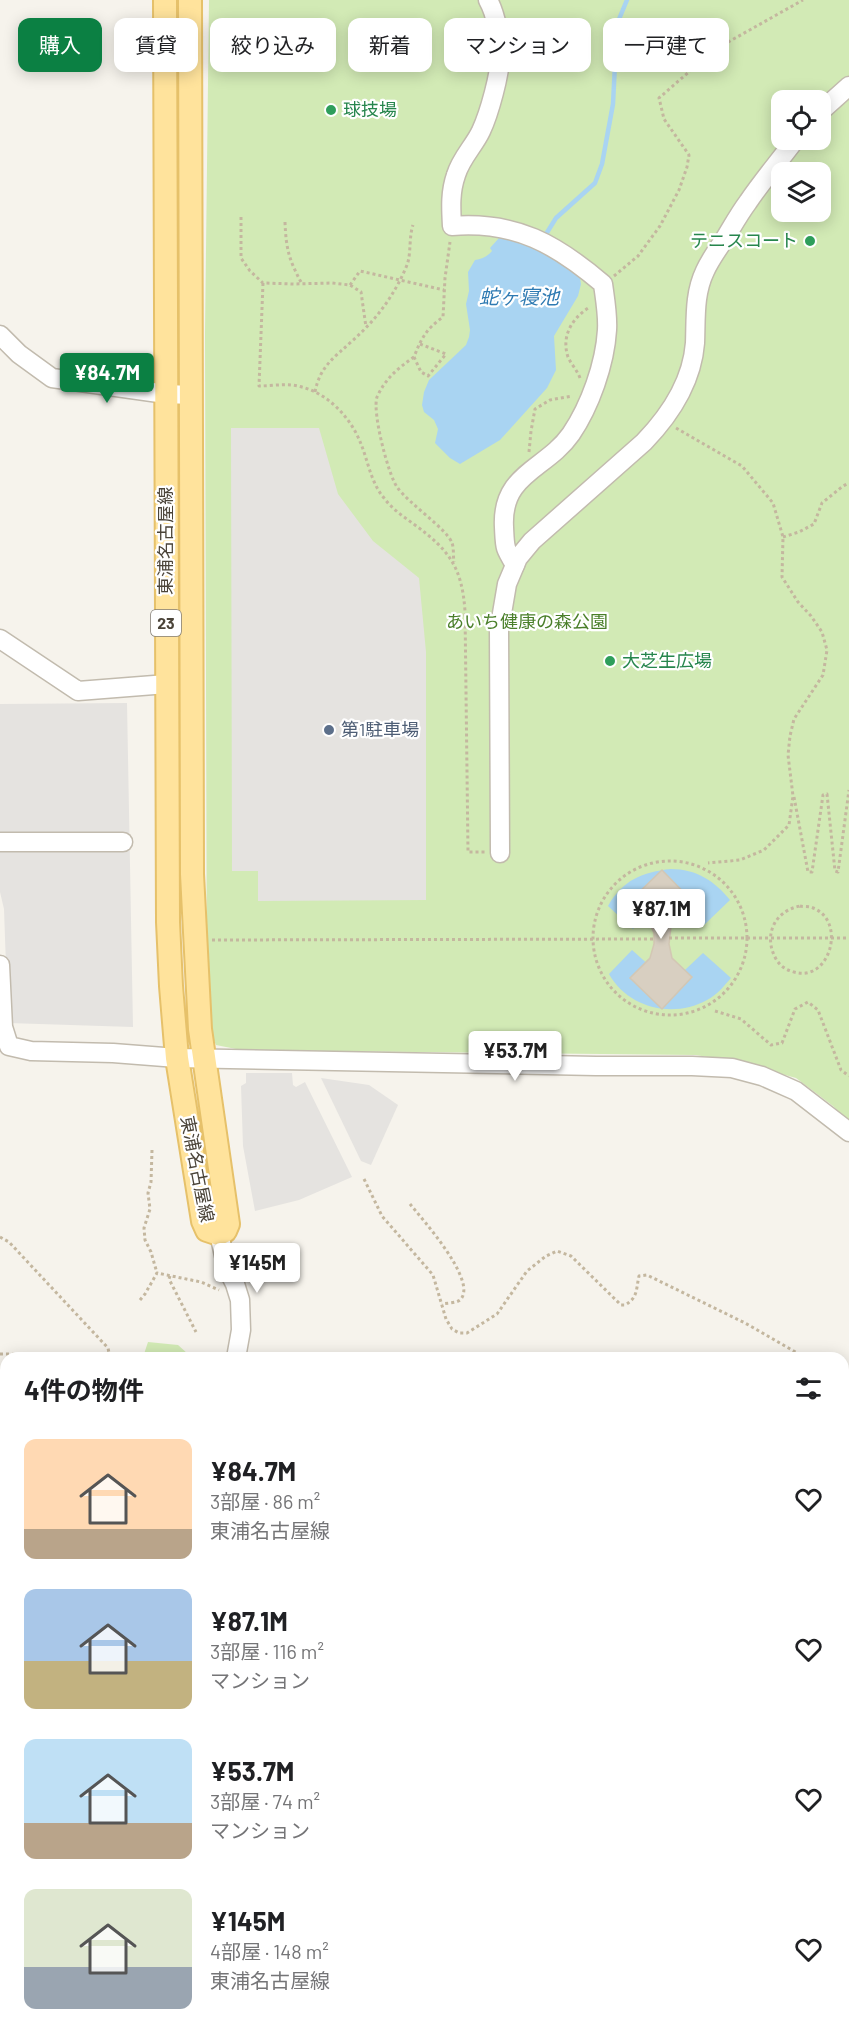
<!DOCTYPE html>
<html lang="ja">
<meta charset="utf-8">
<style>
:root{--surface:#fff;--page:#f2f2f2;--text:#202124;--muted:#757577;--accent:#0b8043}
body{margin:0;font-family:Barlow,"Noto Sans JP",sans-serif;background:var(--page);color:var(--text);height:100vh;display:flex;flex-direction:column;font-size:22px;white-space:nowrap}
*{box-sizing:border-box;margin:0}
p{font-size:20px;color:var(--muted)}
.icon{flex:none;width:33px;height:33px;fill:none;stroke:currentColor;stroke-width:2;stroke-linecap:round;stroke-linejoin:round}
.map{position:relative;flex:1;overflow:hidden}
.side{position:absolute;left:0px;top:1352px;width:849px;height:686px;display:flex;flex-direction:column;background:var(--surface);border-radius:18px 18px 0 0;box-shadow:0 3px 15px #0003}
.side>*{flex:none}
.hud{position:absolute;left:18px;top:18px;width:813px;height:54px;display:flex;gap:12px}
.fabs{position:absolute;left:771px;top:90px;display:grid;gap:12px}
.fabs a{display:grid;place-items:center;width:60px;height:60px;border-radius:12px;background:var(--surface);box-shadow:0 3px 15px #0003;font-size:30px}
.price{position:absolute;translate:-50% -51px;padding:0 14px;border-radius:6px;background:#fff;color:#222;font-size:20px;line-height:39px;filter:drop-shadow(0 2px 3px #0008)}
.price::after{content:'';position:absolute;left:50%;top:36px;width:18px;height:14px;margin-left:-9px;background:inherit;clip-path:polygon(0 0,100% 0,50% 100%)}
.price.active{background:var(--accent);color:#fff}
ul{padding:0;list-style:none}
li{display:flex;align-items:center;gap:18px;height:150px;padding:0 24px}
li span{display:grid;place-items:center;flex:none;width:168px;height:120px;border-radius:12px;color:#555}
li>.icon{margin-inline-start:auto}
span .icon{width:72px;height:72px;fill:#fffc;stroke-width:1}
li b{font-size:26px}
h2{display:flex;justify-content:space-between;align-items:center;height:72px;padding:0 24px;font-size:26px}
.tag{padding:0 21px;border-radius:12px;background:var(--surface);box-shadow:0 3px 15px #0003;font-size:21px;line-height:54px}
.tag.active{background:var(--accent);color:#fff}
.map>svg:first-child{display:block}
</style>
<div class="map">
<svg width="849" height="2036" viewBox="0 0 849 2036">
<rect width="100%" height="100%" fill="#f6f3ec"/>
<g fill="#d2eab5" fill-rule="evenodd">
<path d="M 209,0 L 849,0 L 849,1123 L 833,1106 L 796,1078 L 742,1063 L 696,1055 L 241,1050 L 216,1045 L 207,1026 L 205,334 ZM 782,100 L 820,100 L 820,140 L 782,140 ZM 782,172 L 820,172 L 820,212 L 782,212 Z"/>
<path d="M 148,1342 L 178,1345 L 188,1354 L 188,1357 L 143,1357 Z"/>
<path d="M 843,1668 L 849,1669 L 849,1746 L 843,1744 Z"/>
<path d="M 220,2031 L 318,2031 L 318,2036 L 219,2036 Z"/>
</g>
<g fill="#e5e3e0">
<path d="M 231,428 L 319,428 L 338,494 L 373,541 L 419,578 L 426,652 L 426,900 L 258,901 L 258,871 L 232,871 Z"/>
<path d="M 127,703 L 133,1027 L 8,1023 L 4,909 L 0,892 L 0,704 Z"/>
<path d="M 246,1073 L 292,1073 L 293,1085 L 296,1087 L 305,1082 L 352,1177 L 299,1200 L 255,1211 L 243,1146 L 241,1086 L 246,1083 Z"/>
<path d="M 321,1078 L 369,1085 L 398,1105 L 371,1165 L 361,1161 Z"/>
</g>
<g fill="#a9d4f2">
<path d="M 499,238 L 515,239 L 531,245 L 572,269 L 580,278 L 581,284 L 578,296 L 554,336 L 556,370 L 547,388 L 500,440 L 460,464 L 450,458 L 435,443 L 438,429 L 434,420 L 424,412 L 422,405 L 424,392 L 429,380 L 466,345 L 469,337 L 470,330 L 466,304 L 469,291 L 468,272 L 475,260 C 482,259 488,256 492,251 L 490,248 Z"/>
<path d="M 671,869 C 696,869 715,881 730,900 L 704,925 L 668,893 L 633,929 L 608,906 C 623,880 642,872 671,869 Z"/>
<path d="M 632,950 L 670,984 L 703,953 L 731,978 C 724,986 717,995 707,1000 C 673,1019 628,1008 609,974 Z"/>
<path d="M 0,1415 L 6,1419 L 6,1518 L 0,1515 Z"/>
</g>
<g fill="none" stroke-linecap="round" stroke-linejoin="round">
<g stroke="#a9d4f2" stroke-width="4.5">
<path d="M 543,239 L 556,218 L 595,183 L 602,164 L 613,104 L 617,24 L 627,0"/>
<path d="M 0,1545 L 6,1548"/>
</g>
</g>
<path fill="#d8cfc1" stroke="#d3c7b4" stroke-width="1.5" d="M 662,870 L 691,900 L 672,918 L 669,944 L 672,958 L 692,977 L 662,1009 L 630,978 L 650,958 L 654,944 L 654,933 L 647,918 L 631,900 Z"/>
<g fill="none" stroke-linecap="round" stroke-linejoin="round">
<g stroke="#c2bbae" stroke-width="21">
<g id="minor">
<path d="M 488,0 C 496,14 500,38 500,54 C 501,72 489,114 481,131 C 474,146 461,158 456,175 C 450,192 451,208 452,226 C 516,221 556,244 603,284 C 605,299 608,315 607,330 C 605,364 590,406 571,434 C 546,470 501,473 504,527 C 505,548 504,547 515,565"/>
<path d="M 820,112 L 849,86"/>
<path d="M 0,335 L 19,354 L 52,378 L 166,394 L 191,395"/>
<path d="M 0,639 L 78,691 L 167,684"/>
<path d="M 0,842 L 123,842"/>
<path d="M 500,853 L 499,631 L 507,584 L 518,558 L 532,541 L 644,442 C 670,415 692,382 695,343 C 696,318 694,294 705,271 C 710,260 717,250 724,240 C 732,227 739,214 748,202 C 763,180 780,160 795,140"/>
<path d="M 0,965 L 3,1027 L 9,1046 L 31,1051 L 113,1053 L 177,1058 L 596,1066 L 692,1066 L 732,1068 L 762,1076 L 796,1091 L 849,1132"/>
<path d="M 219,1234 L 227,1268 L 235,1284 L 240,1300 L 241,1330 L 236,1358"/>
<path d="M 843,1774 L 849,1776"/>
<path d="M 0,1788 L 6,1788"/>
<path d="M 843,1939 L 849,1938"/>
<path d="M 389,2031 L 390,2036"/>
<path d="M 669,2031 L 670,2036"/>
<path d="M 462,2036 L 478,2031"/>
</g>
</g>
<g stroke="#e6c16a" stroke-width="26">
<path id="major" d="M 165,0 L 168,922 L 171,986 L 177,1058 L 203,1221 L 207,1230 L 219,1234 L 225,1231 L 228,1224 L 200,1029 L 192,874 L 190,0"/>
</g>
<g stroke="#c4b79f" stroke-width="3" stroke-dasharray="3 3" stroke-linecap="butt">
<path d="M 241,217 L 241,258 L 250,271 L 263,283 L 294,284 L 332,283 L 350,285 L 361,292 L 366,327"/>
<path d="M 285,222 C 286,249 289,260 302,284"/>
<path d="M 614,276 L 638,256 L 660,226 L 679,190 L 687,167 L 689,155 L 664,119 L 659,98 L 714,50 L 803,0"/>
<path d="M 263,283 L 259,386 C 269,386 281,384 291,385 C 323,388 350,415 361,444 C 368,461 371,483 384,498 C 392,509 404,517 415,525 C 449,550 462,567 465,611 L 468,852 L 485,852"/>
<path d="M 350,285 L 360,271 L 444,290"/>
<path d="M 420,344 L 446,354 L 428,376 L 421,372 L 414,357 C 421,339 426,329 443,317 L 445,278 L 450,242"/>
<path d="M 414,357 C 398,368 385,379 377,397 C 372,412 388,474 397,487 C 409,504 447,529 452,543 C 454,548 453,556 454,562"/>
<path d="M 580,378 C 577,370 571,364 568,357 C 561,336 572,318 590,307"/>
<path d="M 315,392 C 320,366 334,358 352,341 C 368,327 383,310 394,291 C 399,283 405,271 408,262 C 411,250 409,237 413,225"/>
<path d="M 676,428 L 742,466 L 773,503 L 783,537 L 782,577 L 798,602 L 811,616 L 822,632 L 827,650 L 823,675 L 794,719 L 790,736 L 788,755 L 793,796 L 789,825 L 764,850 L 740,860 L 708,863"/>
<path d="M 529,452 L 531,431 L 535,409 L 550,400 L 572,396"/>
<path d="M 783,537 L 799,532 L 814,524 L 822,503 L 843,486 L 849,483"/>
<path d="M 794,797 L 808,872 L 812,872 L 823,795 L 827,794 L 835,871 L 838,872 L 849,790"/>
<circle cx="670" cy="938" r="77"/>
<path d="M 800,906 C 804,907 810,906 813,908 C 847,921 830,983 794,972 C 786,970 780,966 776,959 C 763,936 774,911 800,906 Z"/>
<path d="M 669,938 L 849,938"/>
<path d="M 212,940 L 654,939"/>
<path d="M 715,1011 L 741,1019 L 771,1045 L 782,1043 L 795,1009 L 808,1002 L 818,1010 L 841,1070 L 849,1076"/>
<path d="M 152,1150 L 151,1182 L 148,1193 L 150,1209 L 144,1228 L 145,1240 L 151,1252 L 157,1273"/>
<path d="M 364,1179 L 382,1216 L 433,1275 L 446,1319 L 452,1329 L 459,1333 L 467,1333 L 497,1314 L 527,1271 L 546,1256 L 557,1251 L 571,1256 L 621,1305 L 625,1305 C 638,1298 636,1289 639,1276 L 647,1275 L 745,1323 L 806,1358"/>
<path d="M 410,1204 C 422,1219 479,1282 460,1300 C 456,1303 448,1303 442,1304"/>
<path d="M 0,1237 L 9,1242 L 108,1348 L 109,1353 L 106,1355 L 85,1355"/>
<path d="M 170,1276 L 169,1279 L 196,1332"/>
<path d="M 140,1300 L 145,1294 L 157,1273 L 201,1282 L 219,1290"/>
<path d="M 0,1354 L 85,1355 L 85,1358"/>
<path d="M 843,1365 L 849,1366"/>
<path d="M 0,1594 L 6,1578"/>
<path d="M 843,1666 L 849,1668"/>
<path d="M 286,2031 L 287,2036"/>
</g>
<use href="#minor" stroke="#fff" stroke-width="18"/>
<use href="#major" stroke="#ffe39c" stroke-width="22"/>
</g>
<g fill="#2e9e5b" stroke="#fff" stroke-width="2">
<circle cx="331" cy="110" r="6"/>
<circle cx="810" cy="241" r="6"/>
<circle cx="610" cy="661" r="6"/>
</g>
<circle fill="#5c6f8a" stroke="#fff" stroke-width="2" cx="329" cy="730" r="6"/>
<g text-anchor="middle" stroke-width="4.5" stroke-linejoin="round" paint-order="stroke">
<rect fill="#fff" stroke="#817c74" stroke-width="1.5" x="151" y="610" width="30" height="26" rx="4.5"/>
<g font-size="16" font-weight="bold" fill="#4b4439">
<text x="166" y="629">23</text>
</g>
<g font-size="18" fill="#27864d" stroke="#fff" text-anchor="start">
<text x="343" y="116">球技場</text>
<text x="798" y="247" text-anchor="end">テニスコート</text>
<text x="622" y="667">大芝生広場</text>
</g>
<g font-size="18" fill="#4b4439" stroke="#fff">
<text transform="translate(166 541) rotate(-90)" y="6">東浦名古屋線</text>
<text transform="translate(197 1169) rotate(79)" y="6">東浦名古屋線</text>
</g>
<g font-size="18" fill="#4a7f2a" stroke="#fff">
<text x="527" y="628">あいち健康の森公園</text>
</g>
<g font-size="18" fill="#4e5e75" stroke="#fff" text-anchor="start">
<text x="341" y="736">第1駐車場</text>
</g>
<g font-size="20" font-style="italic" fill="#2e7ab2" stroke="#fff">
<text x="519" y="304">蛇ヶ寝池</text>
</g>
</g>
</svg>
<div class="fabs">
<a><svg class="icon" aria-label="locate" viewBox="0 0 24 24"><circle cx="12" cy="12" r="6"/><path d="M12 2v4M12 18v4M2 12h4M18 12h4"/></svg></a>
<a><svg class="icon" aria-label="layers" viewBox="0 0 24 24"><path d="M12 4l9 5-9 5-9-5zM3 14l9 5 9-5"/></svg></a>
</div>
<b class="price active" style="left:107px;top:404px">¥84.7M</b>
<b class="price" style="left:661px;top:940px">¥87.1M</b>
<b class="price" style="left:515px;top:1082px">¥53.7M</b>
<b class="price" style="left:257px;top:1294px">¥145M</b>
<div class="hud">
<a class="tag active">購入</a>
<a class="tag">賃貸</a>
<a class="tag">絞り込み</a>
<a class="tag">新着</a>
<a class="tag">マンション</a>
<a class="tag">一戸建て</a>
</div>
<section class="side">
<h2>4件の物件<svg class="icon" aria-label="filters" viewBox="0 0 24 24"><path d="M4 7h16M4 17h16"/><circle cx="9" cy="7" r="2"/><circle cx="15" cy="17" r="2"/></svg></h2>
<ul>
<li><span style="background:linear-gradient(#ffd9b3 75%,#b9a48a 0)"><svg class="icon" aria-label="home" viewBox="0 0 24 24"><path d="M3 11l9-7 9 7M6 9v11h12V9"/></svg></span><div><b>¥84.7M</b><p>3部屋 · 86 m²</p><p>東浦名古屋線</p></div><svg class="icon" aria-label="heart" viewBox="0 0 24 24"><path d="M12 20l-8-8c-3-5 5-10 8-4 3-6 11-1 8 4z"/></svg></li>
<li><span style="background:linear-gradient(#a9c7e8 60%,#c2b280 0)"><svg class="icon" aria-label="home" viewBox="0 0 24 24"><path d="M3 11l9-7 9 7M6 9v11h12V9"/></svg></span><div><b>¥87.1M</b><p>3部屋 · 116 m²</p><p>マンション</p></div><svg class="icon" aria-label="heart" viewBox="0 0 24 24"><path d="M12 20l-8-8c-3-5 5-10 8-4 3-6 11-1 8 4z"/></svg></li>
<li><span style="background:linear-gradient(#bfe0f5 70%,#b9a48a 0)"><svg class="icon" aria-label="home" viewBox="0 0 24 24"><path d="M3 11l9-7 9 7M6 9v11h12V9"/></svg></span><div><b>¥53.7M</b><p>3部屋 · 74 m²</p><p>マンション</p></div><svg class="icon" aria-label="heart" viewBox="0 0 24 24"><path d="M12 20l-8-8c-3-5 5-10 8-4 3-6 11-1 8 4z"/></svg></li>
<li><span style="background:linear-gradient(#dfe7d0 65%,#9aa5b1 0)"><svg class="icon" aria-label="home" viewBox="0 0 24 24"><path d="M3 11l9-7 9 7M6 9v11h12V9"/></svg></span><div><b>¥145M</b><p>4部屋 · 148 m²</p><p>東浦名古屋線</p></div><svg class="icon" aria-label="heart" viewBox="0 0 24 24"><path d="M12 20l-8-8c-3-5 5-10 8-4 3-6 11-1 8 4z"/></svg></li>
</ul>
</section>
</div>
